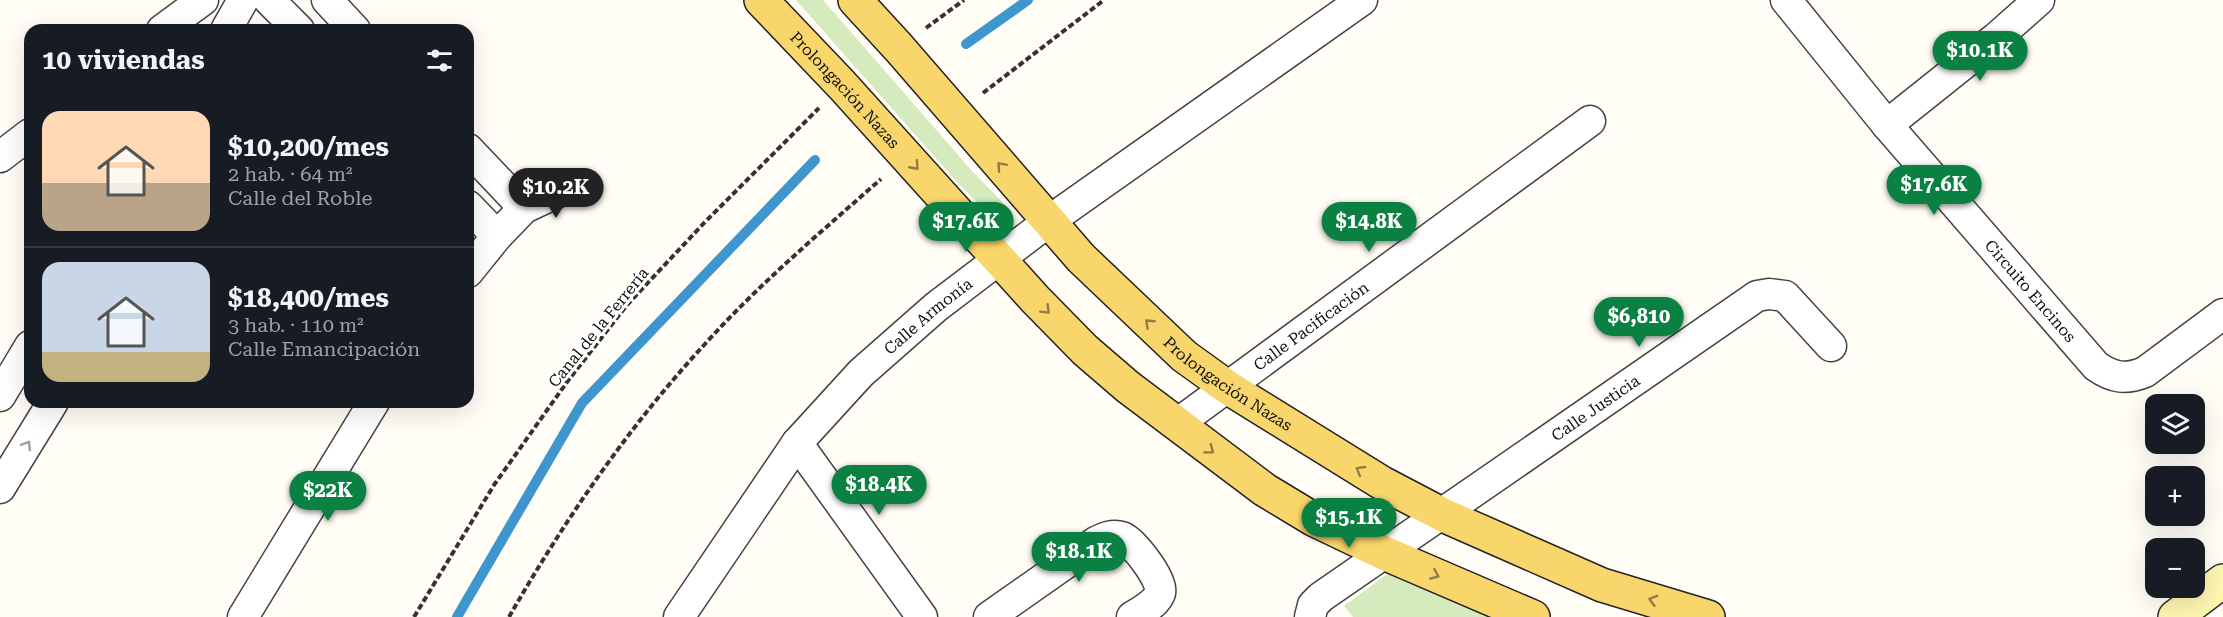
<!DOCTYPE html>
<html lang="es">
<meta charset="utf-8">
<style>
:root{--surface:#171b24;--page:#20242c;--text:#f1f3f6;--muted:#9ea1a6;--line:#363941;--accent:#0b8043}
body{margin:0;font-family:"Roboto Serif",serif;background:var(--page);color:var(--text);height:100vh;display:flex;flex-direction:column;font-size:22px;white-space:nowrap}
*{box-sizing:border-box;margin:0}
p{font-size:20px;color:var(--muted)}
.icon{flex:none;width:33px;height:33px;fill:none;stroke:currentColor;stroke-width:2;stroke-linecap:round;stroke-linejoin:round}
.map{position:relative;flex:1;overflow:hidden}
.drawer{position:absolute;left:24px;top:24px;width:450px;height:384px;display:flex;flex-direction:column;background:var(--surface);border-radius:18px;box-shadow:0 6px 24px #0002}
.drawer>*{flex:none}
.controls{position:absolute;left:2145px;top:394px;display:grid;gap:12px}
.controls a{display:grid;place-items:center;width:60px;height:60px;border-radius:12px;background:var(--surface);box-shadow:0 6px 24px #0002;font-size:30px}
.price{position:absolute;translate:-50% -51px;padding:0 14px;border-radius:21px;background:var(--accent);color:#fff;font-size:20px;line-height:39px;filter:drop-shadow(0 2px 3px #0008)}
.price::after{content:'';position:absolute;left:50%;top:36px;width:18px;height:14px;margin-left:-9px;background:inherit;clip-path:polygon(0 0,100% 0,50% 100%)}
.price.selected{background:#222;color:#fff}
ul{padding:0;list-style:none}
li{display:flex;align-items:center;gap:18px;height:150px;padding:0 18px}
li+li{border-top:2px solid var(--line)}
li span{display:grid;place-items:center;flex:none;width:168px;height:120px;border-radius:18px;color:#555}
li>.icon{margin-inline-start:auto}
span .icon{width:72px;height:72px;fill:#fffc;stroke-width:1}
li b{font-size:26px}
h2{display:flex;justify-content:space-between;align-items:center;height:72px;padding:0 18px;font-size:26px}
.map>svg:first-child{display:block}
</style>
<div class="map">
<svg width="2223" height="617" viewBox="0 0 2223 617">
<rect width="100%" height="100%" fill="#fffdf5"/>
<g fill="#d5ebbd">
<path d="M 796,0 L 823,0 L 972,171 L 1013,213 L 1001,226 L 957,182 Z"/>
<path d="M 1398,566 L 1501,617 L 1353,617 L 1344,606 Z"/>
</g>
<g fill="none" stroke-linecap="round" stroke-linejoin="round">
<g stroke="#3f96cf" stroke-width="10">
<path d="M 966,44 L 1028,0"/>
<path d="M 457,617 L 582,403 L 815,160"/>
</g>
<g stroke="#444" stroke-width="33">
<g id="street">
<path d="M 269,0 L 299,30"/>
<path d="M 327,0 L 355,30"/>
<path id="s1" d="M 1786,0 L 1887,125 L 2096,366 C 2113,378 2126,380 2145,372 L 2223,314"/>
<path d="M 162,30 L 203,0"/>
<path d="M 226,30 L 243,0"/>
<path d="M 1887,125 L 1996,38 L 2039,0"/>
<path d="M 468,149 L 524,208"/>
<path d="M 0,157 L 30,134"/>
<path d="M 468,206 L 497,236"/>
<path d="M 468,272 L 497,236 L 524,208 L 569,187"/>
<path d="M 0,396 L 30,346"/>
<path id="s2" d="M 1177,424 L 1590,121"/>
<path d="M 797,443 L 922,617"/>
<path d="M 0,488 L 53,402"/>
<path d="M 243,617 L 374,402"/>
<path id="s3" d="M 679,617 L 797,443 L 861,373 L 936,307 L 1049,221 L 1362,0"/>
<path d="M 989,617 L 1096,542 C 1104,538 1112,534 1122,537 C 1133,541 1164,581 1160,593 C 1156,604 1142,611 1132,617"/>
<path id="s4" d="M 1310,617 L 1313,605 L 1321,597 L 1757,296 L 1769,294 L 1785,296 L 1831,346"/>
</g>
</g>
<g stroke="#333" stroke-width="36">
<path id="secondary" d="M 2175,617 L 2223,581"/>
</g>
<g stroke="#222" stroke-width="36">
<g id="primary">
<path id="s5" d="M 761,0 L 842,85 L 1035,299 L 1085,350 L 1128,387 L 1265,490 L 1313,519 L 1384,553 L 1533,617"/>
<path id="s6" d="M 855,0 L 899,48 L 1081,258 L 1184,356 L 1227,387 L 1382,483 L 1443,515 L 1602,585 L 1708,617"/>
</g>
</g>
<g stroke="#333" stroke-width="4" stroke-dasharray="6 3" stroke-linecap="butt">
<path d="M 926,28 L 964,0"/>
<path d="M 983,93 L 1104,0"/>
<path d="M 414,617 L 494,485 L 567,382 L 627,305 L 705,222 L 819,108"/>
<path d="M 509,617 C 564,521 629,426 705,344 C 759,284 821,232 881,179"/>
</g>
<use href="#street" stroke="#fff" stroke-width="30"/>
<use href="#secondary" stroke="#fff6b0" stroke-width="33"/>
<use href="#primary" stroke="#f9d66b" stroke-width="33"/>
</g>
<defs><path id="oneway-chevron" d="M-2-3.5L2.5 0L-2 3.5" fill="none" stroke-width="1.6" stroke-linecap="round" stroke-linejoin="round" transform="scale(1.5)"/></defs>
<g stroke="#917d42">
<use href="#oneway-chevron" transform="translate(915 166) rotate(48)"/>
<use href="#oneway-chevron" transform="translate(1001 166) rotate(-131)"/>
<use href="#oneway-chevron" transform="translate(1046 310) rotate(45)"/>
<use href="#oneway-chevron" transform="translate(1149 323) rotate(-137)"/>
<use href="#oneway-chevron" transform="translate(1210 450) rotate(37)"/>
<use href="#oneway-chevron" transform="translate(1360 470) rotate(-149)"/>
<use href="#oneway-chevron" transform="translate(1435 575) rotate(23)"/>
<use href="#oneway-chevron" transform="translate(1653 600) rotate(-164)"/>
</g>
<use stroke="#a0a0a0" href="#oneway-chevron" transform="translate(27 445) rotate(-58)"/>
<g text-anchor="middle" stroke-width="6" stroke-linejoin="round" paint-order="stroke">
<g font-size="16" fill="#111" stroke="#fff">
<text dy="6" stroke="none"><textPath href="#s5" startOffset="123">Prolongación Nazas</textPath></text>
<text dy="6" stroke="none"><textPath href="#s1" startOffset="380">Circuito Encinos</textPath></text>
<text dy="6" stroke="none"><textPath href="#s3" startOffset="393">Calle Armonía</textPath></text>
<text dy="6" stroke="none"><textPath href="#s2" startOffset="166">Calle Pacificación</textPath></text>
<text transform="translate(598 327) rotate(-51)" y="6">Canal de la Ferrería</text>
<text dy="6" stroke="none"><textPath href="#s6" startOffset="537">Prolongación Nazas</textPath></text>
<text dy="6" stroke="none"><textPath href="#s4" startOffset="357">Calle Justicia</textPath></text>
</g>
</g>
</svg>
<div class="controls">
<a><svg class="icon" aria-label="layers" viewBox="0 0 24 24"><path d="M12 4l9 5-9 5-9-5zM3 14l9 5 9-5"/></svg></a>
<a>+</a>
<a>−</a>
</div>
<b class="price" style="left:1980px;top:82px">$10.1K</b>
<b class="price" style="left:1934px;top:216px">$17.6K</b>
<b class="price selected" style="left:556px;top:219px">$10.2K</b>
<b class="price" style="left:966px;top:253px">$17.6K</b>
<b class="price" style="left:1369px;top:253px">$14.8K</b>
<b class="price" style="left:1639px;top:348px">$6,810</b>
<b class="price" style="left:879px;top:516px">$18.4K</b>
<b class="price" style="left:328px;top:522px">$22K</b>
<b class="price" style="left:1349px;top:549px">$15.1K</b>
<b class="price" style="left:1079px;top:583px">$18.1K</b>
<section class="drawer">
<h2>10 viviendas<svg class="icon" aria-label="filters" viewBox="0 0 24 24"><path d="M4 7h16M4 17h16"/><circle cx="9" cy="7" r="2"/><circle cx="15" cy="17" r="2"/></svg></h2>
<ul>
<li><span style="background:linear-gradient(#ffd9b3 60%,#b9a48a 0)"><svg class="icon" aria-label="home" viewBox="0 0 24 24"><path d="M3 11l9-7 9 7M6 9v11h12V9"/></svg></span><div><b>$10,200/mes</b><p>2 hab. · 64 m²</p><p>Calle del Roble</p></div></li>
<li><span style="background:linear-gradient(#c9d6e8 75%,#c2b280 0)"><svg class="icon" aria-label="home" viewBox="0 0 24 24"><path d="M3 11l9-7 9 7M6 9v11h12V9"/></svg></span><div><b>$18,400/mes</b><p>3 hab. · 110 m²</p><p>Calle Emancipación</p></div></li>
</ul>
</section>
</div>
